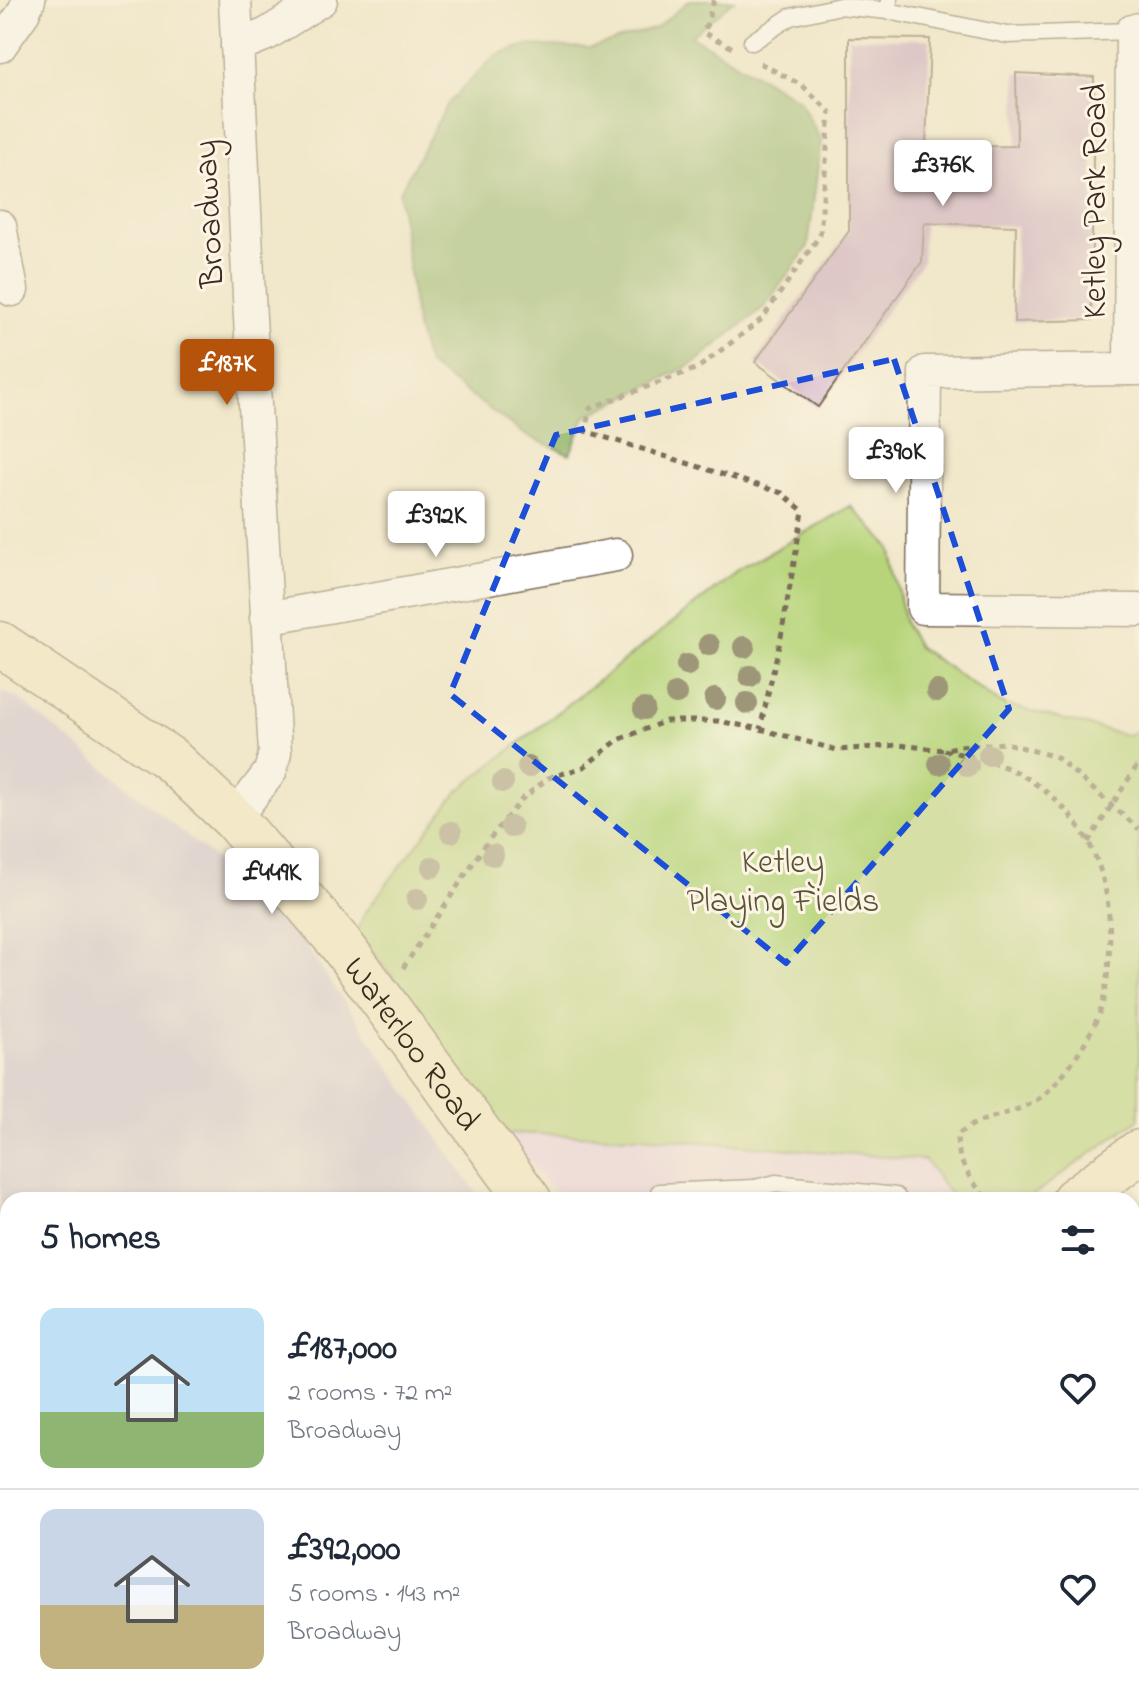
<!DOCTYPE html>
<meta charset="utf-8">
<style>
:root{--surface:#fff;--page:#f6f6f7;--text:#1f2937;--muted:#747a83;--line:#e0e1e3;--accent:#b45309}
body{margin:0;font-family:"Indie Flower",sans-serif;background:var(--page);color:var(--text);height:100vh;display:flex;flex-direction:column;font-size:30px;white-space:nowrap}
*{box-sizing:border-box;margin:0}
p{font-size:26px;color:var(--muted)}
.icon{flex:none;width:44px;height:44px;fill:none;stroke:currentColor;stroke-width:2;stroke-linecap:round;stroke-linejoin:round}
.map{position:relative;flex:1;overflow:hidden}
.panel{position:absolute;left:0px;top:1192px;width:1140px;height:512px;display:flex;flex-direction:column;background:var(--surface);border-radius:24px 24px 0 0;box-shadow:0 4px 12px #0003}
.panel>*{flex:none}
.price{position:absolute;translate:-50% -68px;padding:0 18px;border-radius:8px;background:#fff;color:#222;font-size:26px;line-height:52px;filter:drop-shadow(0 2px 4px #0008)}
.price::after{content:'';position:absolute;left:50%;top:48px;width:24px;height:18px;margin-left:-12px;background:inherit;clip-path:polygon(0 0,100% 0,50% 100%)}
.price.current{background:var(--accent);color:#fff}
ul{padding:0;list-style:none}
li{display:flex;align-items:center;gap:24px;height:200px;padding:0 40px}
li+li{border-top:2px solid var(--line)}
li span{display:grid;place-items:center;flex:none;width:224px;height:160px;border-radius:16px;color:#555}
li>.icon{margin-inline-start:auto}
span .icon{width:96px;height:96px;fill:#fffc;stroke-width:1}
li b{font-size:34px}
h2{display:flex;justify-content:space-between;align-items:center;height:96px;padding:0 40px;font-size:34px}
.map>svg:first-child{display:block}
</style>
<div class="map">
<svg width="1139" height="1704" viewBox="0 0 1139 1704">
<rect width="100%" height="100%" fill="#fcf5e5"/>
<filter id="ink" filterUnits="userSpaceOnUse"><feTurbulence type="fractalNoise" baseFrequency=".0125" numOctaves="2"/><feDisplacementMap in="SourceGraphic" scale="16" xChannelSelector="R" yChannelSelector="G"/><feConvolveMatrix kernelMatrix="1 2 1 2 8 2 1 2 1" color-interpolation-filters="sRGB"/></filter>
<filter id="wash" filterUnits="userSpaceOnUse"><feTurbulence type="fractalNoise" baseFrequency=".006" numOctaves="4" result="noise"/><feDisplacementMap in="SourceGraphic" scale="32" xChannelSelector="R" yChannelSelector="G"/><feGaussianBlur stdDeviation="1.8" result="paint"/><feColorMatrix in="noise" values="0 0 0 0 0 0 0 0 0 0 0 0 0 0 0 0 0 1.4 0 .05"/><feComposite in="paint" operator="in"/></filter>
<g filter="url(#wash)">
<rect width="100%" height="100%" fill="#f1e7ca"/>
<g fill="#edd1e9">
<path d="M 504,1133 L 641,1137 L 925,1161 L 954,1200 L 561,1200 Z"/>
<path d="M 551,1696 L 637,1696 L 639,1699 L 656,1696 L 1023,1696 L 1029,1704 L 557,1704 Z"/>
</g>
<path fill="#ccbfd4" d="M 0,691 L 18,698 L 285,916 L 481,1200 L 8,1200 L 8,1696 L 241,1696 L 247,1704 L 0,1704 Z"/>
<path fill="#b7d47a" stroke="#797f4c" stroke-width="2" d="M 851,506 L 890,547 L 905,624 L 918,647 L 1002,704 L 1126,735 L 1139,731 L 1139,1119 L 1026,1200 L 954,1200 L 925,1160 L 641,1137 L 504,1133 L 397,981 L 356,935 L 364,914 L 458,791 L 737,572 Z"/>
<path fill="#91b66a" stroke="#667044" stroke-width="2" d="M 690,0 L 734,0 L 691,36 L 799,100 L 821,140 L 808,247 L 764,307 L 693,364 L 585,417 L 570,454 L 527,436 L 428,365 L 416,326 L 399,193 L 448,103 L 496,55 L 527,45 L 590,48 L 656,28 Z"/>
<g id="blocks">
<path fill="#c79fc2" d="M 849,38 L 930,39 L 926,147 L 1017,146 L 1016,73 L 1094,77 L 1091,320 L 1014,322 L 1016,226 L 924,223 L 922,262 L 818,407 L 755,362 L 849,231 Z"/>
</g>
</g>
<g filter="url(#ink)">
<use href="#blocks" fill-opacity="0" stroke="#7b6c5a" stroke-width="2"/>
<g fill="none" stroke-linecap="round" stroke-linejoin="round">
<g stroke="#7b6c5a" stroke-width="19">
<g id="lane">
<path d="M 889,0 L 888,11 L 1007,35 L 1132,31"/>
<path d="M 752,42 L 790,17 L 840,6 L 888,11"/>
<path d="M 663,1200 L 659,1192 L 755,1188"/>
<path d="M 742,1200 L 755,1188 L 776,1183 L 896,1196 L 899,1200"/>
</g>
</g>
<g stroke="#7b6c5a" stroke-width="35">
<g id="street">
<path d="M 1139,29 L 1132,31 L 1130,369 L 1139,369"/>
<path d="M 0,46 L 22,15 L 29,0"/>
<path d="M 237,46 L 267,34 L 321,0"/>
<path d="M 0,226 L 12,290"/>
<path d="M 1130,369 L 925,372 L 923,608 L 1139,610"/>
<path d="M 266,618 L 616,555"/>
<path d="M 234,819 L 270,772 L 275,753 L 250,318 L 235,0"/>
<path d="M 1132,1411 L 1139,1410"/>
</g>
</g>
<g stroke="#7b6c5a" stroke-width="47">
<g id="secondary">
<path id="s1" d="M 0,644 L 170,759 L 234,819 L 340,943 L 529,1200"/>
<path d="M 1074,1200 L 1139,1152"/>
<path d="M 1050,1696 L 1055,1704"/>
<path d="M 433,1704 L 443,1696"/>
</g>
</g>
<g stroke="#7b6c5a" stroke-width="5" stroke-dasharray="6 6" stroke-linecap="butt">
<path d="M 714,0 L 704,33 L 733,48"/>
<path d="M 760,63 L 803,86 L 830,112 L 820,235 L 762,319 L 698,368 L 590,408 L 585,431 L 782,493 L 803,511 L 781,637 L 760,729"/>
<path d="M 944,750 C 972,757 1000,762 1025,777 C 1094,820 1114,882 1109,959 C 1107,979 1105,1001 1097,1019 C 1085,1045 1069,1069 1050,1089 C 1025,1116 986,1112 958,1134 C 954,1160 972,1180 987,1200"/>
<path d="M 1088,842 L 1139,763"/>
<path d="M 403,968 L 487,842 L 522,799 L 548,778 L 584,767 L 618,740 L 666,721 L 718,721 L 760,729 L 837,750 L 899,745 L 943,750 L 960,746 L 1006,743 L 1056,757 L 1139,829"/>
</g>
<use href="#lane" stroke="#fff" stroke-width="16"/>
<use href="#street" stroke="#fff" stroke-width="32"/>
<use href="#secondary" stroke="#f7e8c3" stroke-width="44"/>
</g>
<g fill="#9e9678">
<circle cx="709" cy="645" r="11"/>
<circle cx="744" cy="647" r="11"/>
<circle cx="687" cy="665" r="11"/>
<circle cx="750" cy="676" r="11"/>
<circle cx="937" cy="691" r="11"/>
<circle cx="676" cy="694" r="11"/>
<circle cx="715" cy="699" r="11"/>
<circle cx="747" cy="703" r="11"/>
<circle cx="644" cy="709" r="11"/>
<circle cx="989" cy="755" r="11"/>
<circle cx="939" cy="764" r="11"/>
<circle cx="968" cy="766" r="11"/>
<circle cx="528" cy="767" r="11"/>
<circle cx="503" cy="782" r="11"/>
<circle cx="511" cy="827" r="11"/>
<circle cx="451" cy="832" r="11"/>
<circle cx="493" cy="855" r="11"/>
<circle cx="432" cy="867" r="11"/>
<circle cx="417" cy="899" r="11"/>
</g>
</g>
<path d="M0 0H1139V1704H0ZM 894,359 L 1009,709 L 786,963 L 450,694 L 556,435 Z" fill="#f1e7ca" fill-opacity=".55" fill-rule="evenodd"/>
<path fill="none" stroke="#1d4ed8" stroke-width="6" stroke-dasharray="16 10" stroke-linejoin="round" d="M 894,359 L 1009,709 L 786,963 L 450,694 L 556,435 Z"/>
<g text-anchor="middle" stroke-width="6" stroke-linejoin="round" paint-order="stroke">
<g font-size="34" fill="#3b2a1e" stroke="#fcf5e5">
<text transform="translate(1093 201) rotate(-90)" y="12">Ketley Park Road</text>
<text transform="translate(207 214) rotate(-93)" y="12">Broadway</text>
<text dy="12" stroke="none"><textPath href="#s1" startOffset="580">Waterloo Road</textPath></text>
</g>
<g font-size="34" fill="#5a5435" stroke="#fcf5e5">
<text x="783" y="872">Ketley<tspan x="783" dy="39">Playing Fields</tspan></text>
</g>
</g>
</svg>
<b class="price" style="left:943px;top:208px">£376K</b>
<b class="price current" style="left:227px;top:407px">£187K</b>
<b class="price" style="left:896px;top:495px">£390K</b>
<b class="price" style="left:436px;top:559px">£392K</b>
<b class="price" style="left:272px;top:916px">£449K</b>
<section class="panel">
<h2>5 homes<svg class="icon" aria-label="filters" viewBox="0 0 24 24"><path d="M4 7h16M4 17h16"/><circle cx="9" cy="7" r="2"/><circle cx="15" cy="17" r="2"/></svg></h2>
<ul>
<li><span style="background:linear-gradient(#bfe0f5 65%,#8fb573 0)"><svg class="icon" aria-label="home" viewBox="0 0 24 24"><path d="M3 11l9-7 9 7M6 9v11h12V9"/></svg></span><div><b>£187,000</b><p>2 rooms · 72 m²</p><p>Broadway</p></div><svg class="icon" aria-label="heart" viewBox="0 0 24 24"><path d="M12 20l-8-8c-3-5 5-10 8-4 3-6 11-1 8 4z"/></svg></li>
<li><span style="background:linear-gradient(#c9d6e8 60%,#c2b280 0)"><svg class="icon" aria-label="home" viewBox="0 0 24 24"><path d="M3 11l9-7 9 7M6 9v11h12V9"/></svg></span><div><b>£392,000</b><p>5 rooms · 143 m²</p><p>Broadway</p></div><svg class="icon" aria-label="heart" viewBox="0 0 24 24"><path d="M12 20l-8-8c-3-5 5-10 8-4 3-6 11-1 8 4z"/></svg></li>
</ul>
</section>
</div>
